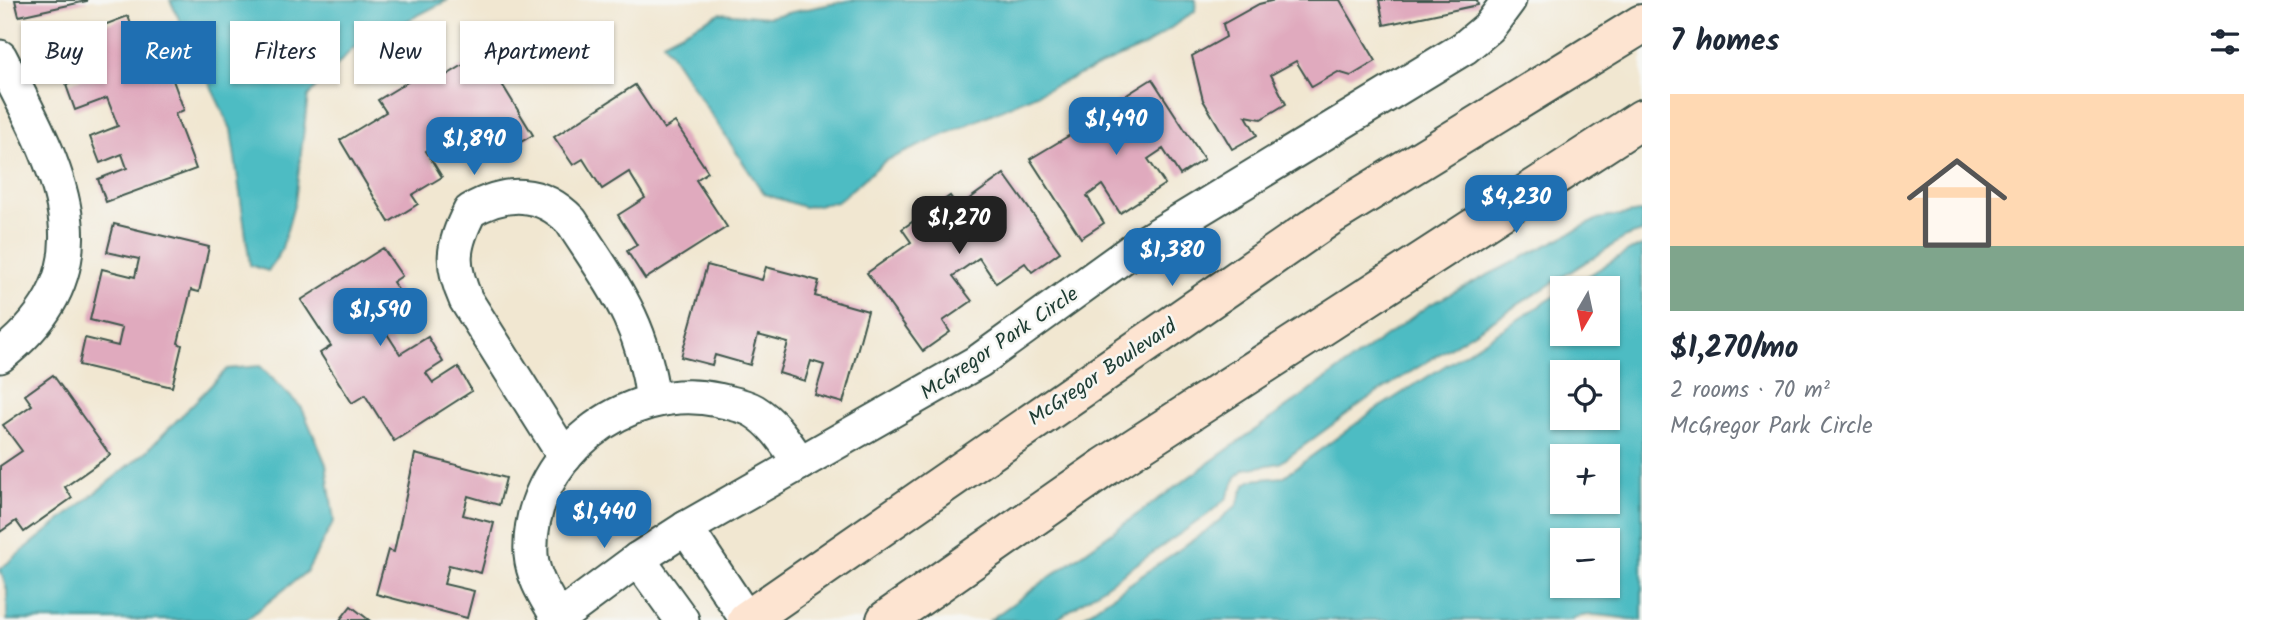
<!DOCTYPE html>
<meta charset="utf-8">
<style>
:root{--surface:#fff;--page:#f2f2f3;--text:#1f2937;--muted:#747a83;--accent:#1f6fb2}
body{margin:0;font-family:Kalam,sans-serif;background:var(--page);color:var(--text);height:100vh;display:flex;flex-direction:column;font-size:26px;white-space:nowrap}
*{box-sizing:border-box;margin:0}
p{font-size:23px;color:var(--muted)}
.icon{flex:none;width:38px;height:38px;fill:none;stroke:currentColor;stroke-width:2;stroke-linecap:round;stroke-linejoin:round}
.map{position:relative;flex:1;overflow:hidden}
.sheet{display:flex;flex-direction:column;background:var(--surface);width:630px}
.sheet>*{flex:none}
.guide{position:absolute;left:21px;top:21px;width:665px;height:63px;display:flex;gap:14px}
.needle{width:46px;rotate:189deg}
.fabs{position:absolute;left:1550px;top:276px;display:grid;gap:14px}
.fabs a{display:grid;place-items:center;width:70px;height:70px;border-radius:0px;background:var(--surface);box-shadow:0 2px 5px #0004;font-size:35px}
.price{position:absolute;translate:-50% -60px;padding:0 16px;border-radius:14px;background:var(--accent);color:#fff;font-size:23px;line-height:46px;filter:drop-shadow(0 2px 4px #0008)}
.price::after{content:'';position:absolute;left:50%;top:42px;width:21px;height:16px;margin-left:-10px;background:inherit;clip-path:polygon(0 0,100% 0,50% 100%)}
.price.current{background:#222;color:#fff}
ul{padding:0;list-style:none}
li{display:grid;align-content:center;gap:14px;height:371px;padding:0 28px}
li span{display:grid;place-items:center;height:217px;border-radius:0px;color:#555}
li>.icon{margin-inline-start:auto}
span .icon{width:126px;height:126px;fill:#fffc;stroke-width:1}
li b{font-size:30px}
h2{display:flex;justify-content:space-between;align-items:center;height:84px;padding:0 28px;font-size:30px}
.chip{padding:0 24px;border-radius:0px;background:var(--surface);box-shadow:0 2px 5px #0004;font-size:24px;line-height:63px}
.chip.current{background:var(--accent);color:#fff}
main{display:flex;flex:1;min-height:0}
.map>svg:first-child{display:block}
</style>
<main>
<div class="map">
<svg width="1642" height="620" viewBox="0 0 1642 620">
<rect width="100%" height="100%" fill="#f6f6f2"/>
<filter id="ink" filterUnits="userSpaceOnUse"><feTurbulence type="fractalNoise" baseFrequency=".0143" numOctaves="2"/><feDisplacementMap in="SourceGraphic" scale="14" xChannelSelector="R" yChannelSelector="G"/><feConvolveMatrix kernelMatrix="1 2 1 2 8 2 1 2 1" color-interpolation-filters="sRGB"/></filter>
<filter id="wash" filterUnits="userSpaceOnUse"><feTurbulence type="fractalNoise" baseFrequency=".00686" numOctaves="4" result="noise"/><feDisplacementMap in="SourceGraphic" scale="28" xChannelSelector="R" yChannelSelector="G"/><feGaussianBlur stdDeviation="1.57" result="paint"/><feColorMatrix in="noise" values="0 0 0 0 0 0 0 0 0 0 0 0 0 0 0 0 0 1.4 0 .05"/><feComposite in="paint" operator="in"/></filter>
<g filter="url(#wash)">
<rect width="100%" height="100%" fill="#f1e7d1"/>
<g fill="#4dbcc3" stroke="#367c7c" stroke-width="2" fill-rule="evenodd">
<path d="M 170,0 L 448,0 L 353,48 L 308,96 L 295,202 L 281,251 L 268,271 L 250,265 L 231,129 Z"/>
<path d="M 851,0 L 1196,0 L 1195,11 L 1145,46 L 885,161 L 837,202 L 804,207 L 764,194 L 663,42 L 720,13 L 768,17 Z"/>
<path d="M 1639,212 L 1642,212 L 1642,232 L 1626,237 L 1366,400 L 1280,463 L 1245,469 L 1236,477 L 1227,498 L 1207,515 L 1056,620 L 990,620 L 1429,305 L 1598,219 Z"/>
<path d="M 1642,246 L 1642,620 C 1619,620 1592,609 1570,620 L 1078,620 L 1213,526 L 1237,505 L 1245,485 L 1252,480 L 1283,477 L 1372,412 L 1563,291 L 1563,334 L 1608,334 L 1608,289 L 1567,289 L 1630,250 ZM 1563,373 L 1608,373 L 1608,418 L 1563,418 ZM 1563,457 L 1608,457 L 1608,502 L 1563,502 ZM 1563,541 L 1608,541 L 1608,586 L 1563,586 Z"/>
<path d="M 260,366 L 302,408 L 326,464 L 334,521 L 307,571 L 246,620 L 7,620 L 7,590 L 0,569 L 147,451 L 227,369 Z"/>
</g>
<g id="blocks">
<g fill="#e0aabe">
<path d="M 15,0 L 87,0 L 87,1 L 19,16 Z"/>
<path d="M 1275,0 L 1340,0 L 1376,61 L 1351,76 L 1338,72 L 1312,87 L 1296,61 L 1271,75 L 1286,104 L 1261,119 L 1246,116 L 1257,135 L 1232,149 L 1203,100 L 1192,56 L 1226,37 L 1223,24 L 1259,4 Z"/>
<path d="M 1379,0 L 1477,0 L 1478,5 L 1384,25 Z"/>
<path d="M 128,16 L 145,63 L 164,56 L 184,110 L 175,114 L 196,169 L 106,202 L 98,179 L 127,168 L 122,154 L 100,163 L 90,137 L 118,126 L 107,98 L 75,110 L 66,85 L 83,78 L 79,66 L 47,77 L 37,50 Z"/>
<path d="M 483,53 L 533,135 L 500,154 L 495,146 L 469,162 L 452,135 L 426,151 L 442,177 L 412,195 L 418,204 L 389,222 L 340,140 L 386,112 L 378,100 L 429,69 L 437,81 Z"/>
<path d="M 1152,79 L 1204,159 L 1180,175 L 1163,149 L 1148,159 L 1165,184 L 1120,213 L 1102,185 L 1087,196 L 1104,223 L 1081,238 L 1030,159 L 1117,107 L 1114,103 Z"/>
<path d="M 635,85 L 664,129 L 675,122 L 708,172 L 696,180 L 727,227 L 645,279 L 627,251 L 637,245 L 618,215 L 645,198 L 629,172 L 602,189 L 583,159 L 573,165 L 554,137 Z"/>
<path d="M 1004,174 L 1060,252 L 1032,272 L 1025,263 L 996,283 L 979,258 L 953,276 L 972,301 L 943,321 L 950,332 L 923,351 L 867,273 L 911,242 L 902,229 L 950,196 L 958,207 Z"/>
<path d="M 114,224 L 209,247 L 199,292 L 191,290 L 178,343 L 182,345 L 172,387 L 79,365 L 85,338 L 118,346 L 122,328 L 90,320 L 102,269 L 135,277 L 139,259 L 107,252 Z"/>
<path d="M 383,248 L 402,276 L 393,282 L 412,312 L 384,329 L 400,354 L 428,337 L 443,362 L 426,373 L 433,383 L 458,367 L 472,391 L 394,441 L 365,395 L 352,403 L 320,353 L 331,346 L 301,300 Z"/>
<path d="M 707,265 L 762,280 L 766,267 L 819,281 L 815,296 L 868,311 L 843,403 L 815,395 L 824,365 L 811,361 L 805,381 L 779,373 L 788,343 L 758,335 L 750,365 L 715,355 L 712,365 L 681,357 Z"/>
<path d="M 53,375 L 110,455 L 65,487 L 72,498 L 24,532 L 16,521 L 0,532 L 0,466 L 22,451 L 3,425 L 32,405 L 25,395 Z"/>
<path d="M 415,454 L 506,478 L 499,505 L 468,496 L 463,515 L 494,523 L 481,573 L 449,565 L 444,584 L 474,591 L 467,618 L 376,594 L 388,550 L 394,552 Z"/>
<path d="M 351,606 L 369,620 L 340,620 Z"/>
</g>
</g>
</g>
<g filter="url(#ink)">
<use href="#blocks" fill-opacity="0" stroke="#3e564c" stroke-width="2"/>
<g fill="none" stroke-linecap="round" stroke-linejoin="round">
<g stroke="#3e564c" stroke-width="37">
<g id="minor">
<path d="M 0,57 C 54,163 118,264 0,356"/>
<path d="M 565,457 L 466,300 C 450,264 452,246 470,211 C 506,190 541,190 571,221 C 613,286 643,321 653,400"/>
<path d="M 686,528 L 747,620"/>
<path d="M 638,559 L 682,620"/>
<path d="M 558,618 C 547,598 533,579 531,555 C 526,458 626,380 718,400 C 730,403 744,405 754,411 C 775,424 786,443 800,463"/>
<path d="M 556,620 L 638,559 L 686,528 L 979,361 L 1134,249 L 1464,48 L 1489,27 L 1509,0"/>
</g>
</g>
<g stroke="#3e564c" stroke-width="42">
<g id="secondary">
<path d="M 747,620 L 1333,214 L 1642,24"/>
<path d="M 886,620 L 1105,467 L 1642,119"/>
</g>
</g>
<use href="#minor" stroke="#fff" stroke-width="33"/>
<use href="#secondary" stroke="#fde4d1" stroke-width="38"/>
</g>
</g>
<g text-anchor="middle" stroke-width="5" stroke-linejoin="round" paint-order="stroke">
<g font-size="21" fill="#1f3d34" stroke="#f6f6f2">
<text transform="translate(999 343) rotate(-34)" y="7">McGregor Park Circle</text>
<text transform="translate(1102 372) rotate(-34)" y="7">McGregor Boulevard</text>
</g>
</g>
</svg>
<div class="fabs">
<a><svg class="needle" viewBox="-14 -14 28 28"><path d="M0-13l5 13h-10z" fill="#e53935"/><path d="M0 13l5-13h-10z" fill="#747a83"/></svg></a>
<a><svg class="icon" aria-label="locate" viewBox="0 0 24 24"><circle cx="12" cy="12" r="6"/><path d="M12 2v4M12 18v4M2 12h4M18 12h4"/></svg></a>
<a>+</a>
<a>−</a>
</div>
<b class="price" style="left:1116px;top:157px">$1,490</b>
<b class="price" style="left:474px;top:177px">$1,890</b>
<b class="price" style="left:1516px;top:235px">$4,230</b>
<b class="price current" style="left:959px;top:256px">$1,270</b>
<b class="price" style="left:1172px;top:288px">$1,380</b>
<b class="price" style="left:380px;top:348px">$1,590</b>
<b class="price" style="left:604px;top:550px">$1,440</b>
<div class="guide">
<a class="chip">Buy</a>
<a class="chip current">Rent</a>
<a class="chip">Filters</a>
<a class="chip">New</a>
<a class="chip">Apartment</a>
</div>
</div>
<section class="sheet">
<h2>7 homes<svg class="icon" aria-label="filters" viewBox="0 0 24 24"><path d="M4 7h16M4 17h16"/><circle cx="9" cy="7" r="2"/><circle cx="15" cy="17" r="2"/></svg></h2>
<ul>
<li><span style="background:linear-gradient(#ffd9b3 70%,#7fa58c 0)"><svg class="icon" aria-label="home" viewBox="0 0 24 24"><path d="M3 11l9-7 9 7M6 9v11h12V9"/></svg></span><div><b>$1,270/mo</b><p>2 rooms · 70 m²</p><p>McGregor Park Circle</p></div></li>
</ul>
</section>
</main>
